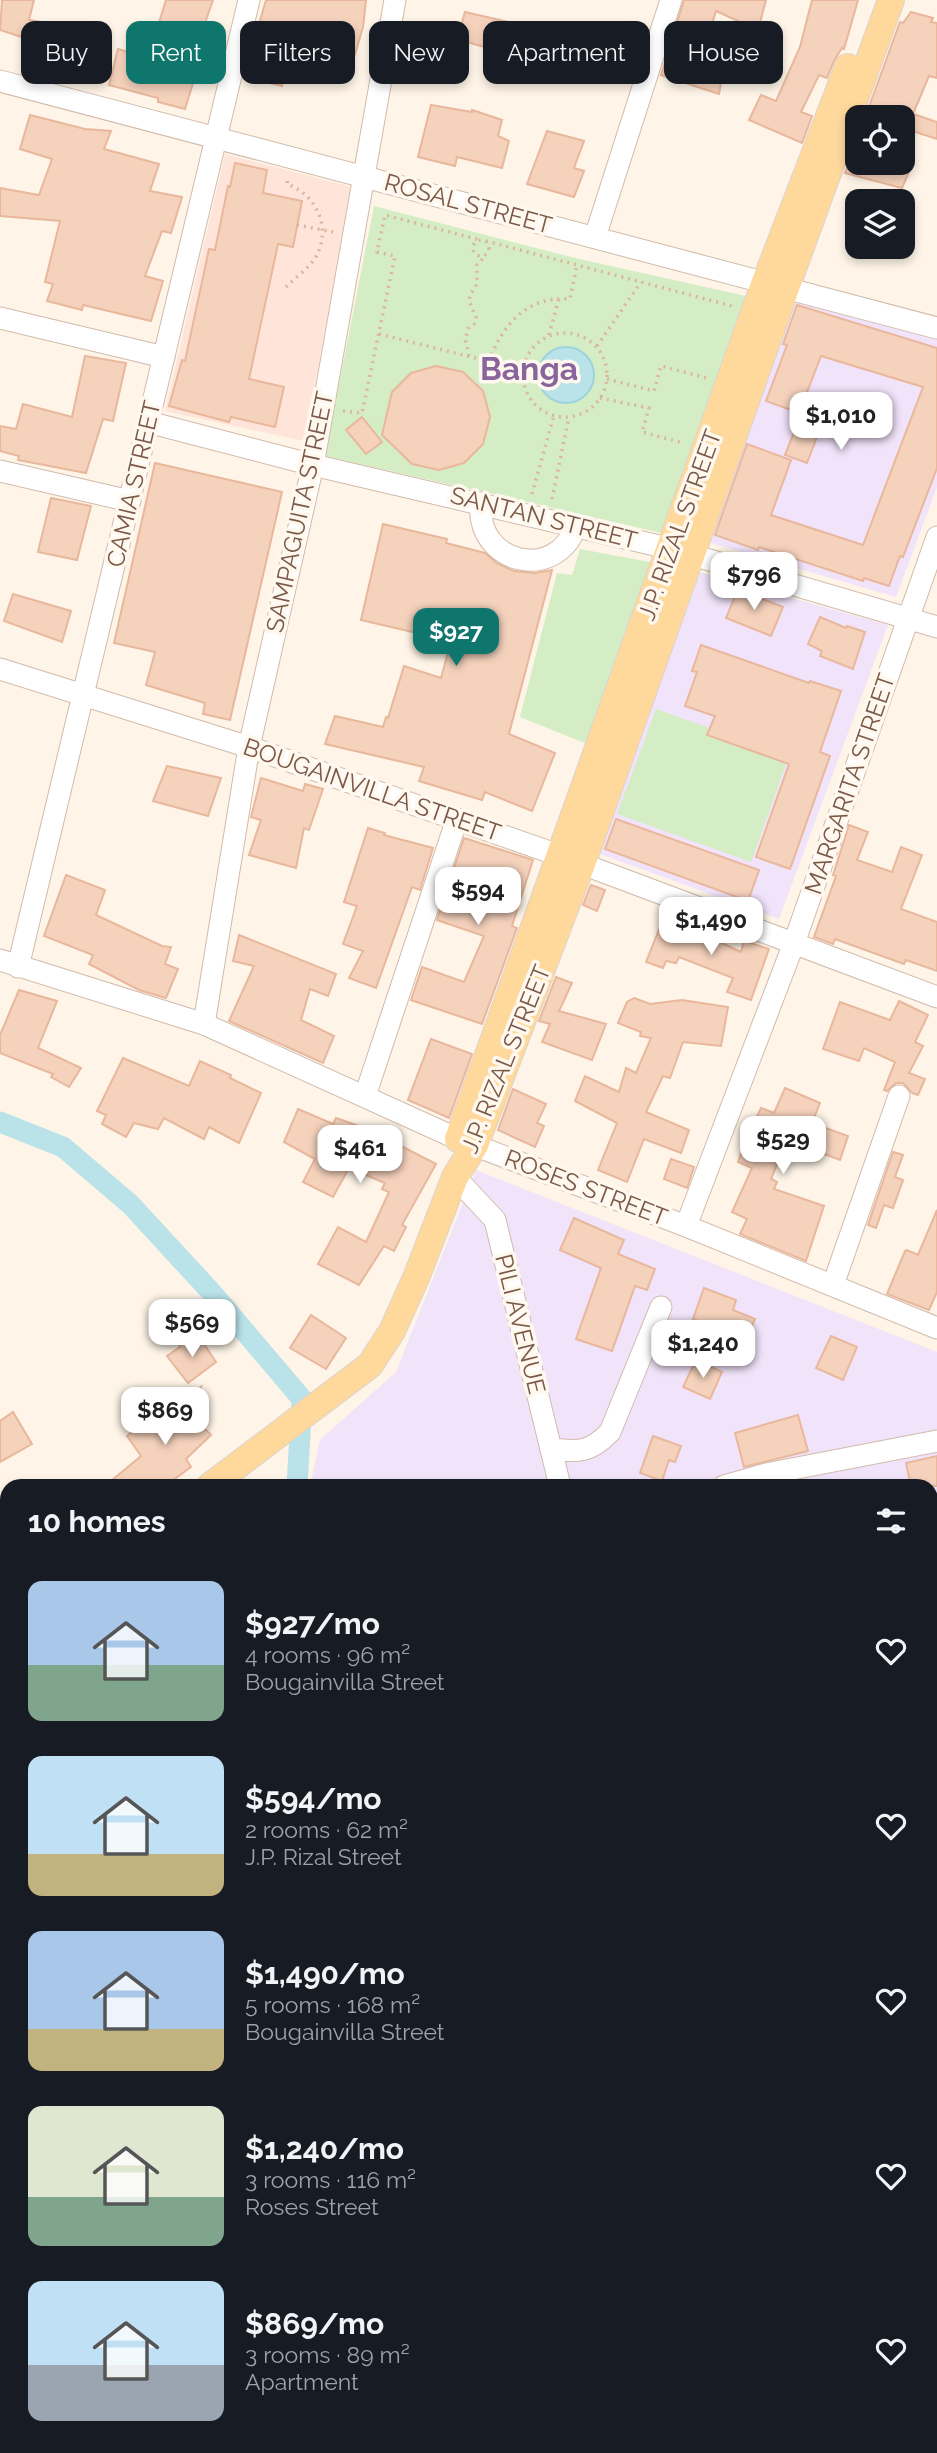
<!DOCTYPE html>
<meta charset="utf-8">
<style>
:root{--surface:#171b24;--page:#242831;--text:#f1f3f6;--muted:#9ea1a6;--accent:#0f766e}
body{margin:0;font-family:Raleway,sans-serif;background:var(--page);color:var(--text);height:100vh;display:flex;flex-direction:column;font-size:26px;white-space:nowrap}
*{box-sizing:border-box;margin:0}
p{font-size:23px;color:var(--muted)}
.icon{flex:none;width:38px;height:38px;fill:none;stroke:currentColor;stroke-width:2;stroke-linecap:round;stroke-linejoin:round}
.map{position:relative;flex:1;overflow:hidden}
.side{position:absolute;left:0px;top:1479px;width:938px;height:975px;display:flex;flex-direction:column;background:var(--surface);border-radius:21px 21px 0 0;box-shadow:0 4px 10px #0003}
.side>*{flex:none}
.hud{position:absolute;left:21px;top:21px;width:896px;height:63px;display:flex;gap:14px}
.tools{position:absolute;left:845px;top:105px;display:grid;gap:14px}
.tools a{display:grid;place-items:center;width:70px;height:70px;border-radius:14px;background:var(--surface);box-shadow:0 4px 10px #0003;font-size:35px}
.price{position:absolute;translate:-50% -60px;padding:0 16px;border-radius:14px;background:#fff;color:#222;font-size:23px;line-height:46px;filter:drop-shadow(0 2px 4px #0008)}
.price::after{content:'';position:absolute;left:50%;top:42px;width:21px;height:16px;margin-left:-10px;background:inherit;clip-path:polygon(0 0,100% 0,50% 100%)}
.price.selected{background:var(--accent);color:#fff}
ul{padding:0;list-style:none}
li{display:flex;align-items:center;gap:21px;height:175px;padding:0 28px}
li span{display:grid;place-items:center;flex:none;width:196px;height:140px;border-radius:14px;color:#555}
li>.icon{margin-inline-start:auto}
span .icon{width:84px;height:84px;fill:#fffc;stroke-width:1}
li b{font-size:30px}
h2{display:flex;justify-content:space-between;align-items:center;height:84px;padding:0 28px;font-size:30px}
.tag{padding:0 24px;border-radius:14px;background:var(--surface);box-shadow:0 4px 10px #0003;font-size:24px;line-height:63px}
.tag.selected{background:var(--accent);color:#fff}
.map>svg:first-child{display:block}
</style>
<div class="map">
<svg width="937" height="2453" viewBox="0 0 937 2453">
<rect width="100%" height="100%" fill="#fef4e7"/>
<path fill="#ffe4da" d="M 225,154 L 352,187 L 304,441 L 165,411 Z"/>
<g fill="#f1e3fa">
<path d="M 791,298 L 937,339 L 937,487 L 896,597 L 707,542 Z"/>
<path d="M 695,571 L 888,625 L 779,919 L 597,853 Z"/>
<path d="M 476,1170 L 937,1352 L 937,1623 L 931,1635 L 931,1486 L 310,1486 L 320,1440 L 396,1372 Z"/>
<path d="M 7,2048 L 7,2446 L 98,2447 L 99,2453 L 0,2453 L 0,2049 Z"/>
<path d="M 277,2446 L 833,2446 L 840,2453 L 277,2453 Z"/>
</g>
<g fill="#d5edc4">
<path d="M 374,206 L 575,258 L 746,296 L 670,535 L 325,456 Z"/>
<path d="M 580,549 L 655,563 L 587,744 L 520,717 L 557,573 L 572,575 Z"/>
<path d="M 656,709 L 789,756 L 751,862 L 617,814 Z"/>
<path d="M 937,1623 L 937,2453 L 840,2453 L 833,2447 L 931,2446 L 931,1635 Z"/>
</g>
<circle fill="#b9e3e9" stroke="#9fd3dc" stroke-width="2" cx="566" cy="375" r="28"/>
<g fill="none" stroke-linecap="round" stroke-linejoin="round">
<g stroke="#b9e3e9" stroke-width="21">
<path d="M 0,1122 L 63,1147 L 130,1204 L 213,1294 L 302,1399 L 297,1486"/>
<path d="M 268,2453 L 268,2446"/>
</g>
</g>
<g fill="#f5d2bc" stroke="#e9b79c" stroke-width="2">
<path d="M 2,0 L 34,0 L 29,20 L 48,23 L 39,62 L 24,59 L 28,39 L 0,30 Z"/>
<path d="M 166,0 L 213,0 L 204,26 L 207,27 L 197,70 L 185,109 L 158,102 L 158,98 L 109,85 L 118,49 L 148,58 Z"/>
<path d="M 266,0 L 366,0 L 363,27 L 348,78 L 287,64 L 282,86 L 244,77 Z"/>
<path d="M 684,0 L 766,0 L 758,30 L 716,11 L 704,50 L 726,56 L 719,94 L 661,75 Z"/>
<path d="M 812,0 L 858,0 L 844,49 L 842,48 L 834,61 L 827,78 L 819,75 L 801,112 L 812,116 L 802,143 L 749,120 L 761,95 L 776,101 L 800,47 Z"/>
<path d="M 465,12 L 517,24 L 508,54 L 457,39 Z"/>
<path d="M 911,12 L 933,18 L 931,22 L 937,23 L 937,78 L 929,76 L 913,114 L 937,122 L 937,139 L 903,128 L 903,117 L 873,117 L 866,115 L 900,22 L 903,23 Z"/>
<path d="M 431,105 L 472,112 L 472,110 L 502,120 L 498,136 L 509,141 L 502,168 L 457,157 L 455,166 L 418,157 Z"/>
<path d="M 30,115 L 85,129 L 111,131 L 104,149 L 159,164 L 150,191 L 182,197 L 171,233 L 162,231 L 145,276 L 163,281 L 151,321 L 83,305 L 82,310 L 47,301 L 53,284 L 45,282 L 60,221 L 0,216 L 0,188 L 39,195 L 52,159 L 20,149 Z"/>
<path d="M 547,131 L 584,141 L 574,168 L 584,171 L 574,197 L 527,184 Z"/>
<path d="M 858,138 L 858,163 L 899,163 L 911,167 L 902,188 L 845,173 Z"/>
<path d="M 235,163 L 267,170 L 263,193 L 302,201 L 293,247 L 278,244 L 249,379 L 284,387 L 275,427 L 231,417 L 229,422 L 169,406 L 182,360 L 185,361 L 209,249 L 215,250 L 228,186 L 230,187 Z"/>
<path d="M 797,305 L 937,348 L 937,468 L 903,557 L 900,556 L 889,586 L 864,578 L 863,581 L 759,547 L 758,550 L 715,535 L 747,444 L 791,460 L 771,515 L 863,545 L 923,387 L 821,356 L 799,413 L 766,401 L 787,345 L 783,344 Z"/>
<path d="M 85,356 L 126,363 L 113,421 L 103,419 L 86,473 L 18,460 L 19,456 L 0,451 L 0,426 L 16,429 L 23,404 L 72,417 Z"/>
<path d="M 436,366 L 463,372 L 483,391 L 490,417 L 483,444 L 464,463 L 439,470 L 412,464 L 382,435 L 392,392 L 411,373 Z"/>
<path d="M 362,417 L 382,442 L 366,454 L 346,430 Z"/>
<path d="M 800,417 L 821,426 L 807,463 L 785,455 Z"/>
<path d="M 155,463 L 282,492 L 230,720 L 203,714 L 205,703 L 146,685 L 155,652 L 114,643 Z"/>
<path d="M 51,498 L 91,506 L 77,560 L 38,552 Z"/>
<path d="M 383,524 L 447,539 L 446,543 L 485,553 L 498,564 L 514,571 L 535,573 L 552,570 L 509,734 L 555,753 L 532,811 L 485,792 L 482,800 L 419,781 L 424,767 L 325,744 L 335,716 L 383,727 L 386,717 L 388,718 L 404,666 L 441,678 L 451,641 L 361,620 Z"/>
<path d="M 738,589 L 783,607 L 771,636 L 726,618 Z"/>
<path d="M 13,594 L 71,611 L 62,642 L 4,621 Z"/>
<path d="M 820,617 L 846,628 L 847,626 L 865,632 L 853,669 L 820,656 L 822,651 L 808,644 Z"/>
<path d="M 701,645 L 809,683 L 810,681 L 841,691 L 820,752 L 830,756 L 790,869 L 756,857 L 789,764 L 707,735 L 715,716 L 685,706 L 697,672 L 692,671 Z"/>
<path d="M 167,766 L 221,778 L 208,816 L 153,801 Z"/>
<path d="M 261,778 L 303,791 L 305,784 L 323,789 L 309,830 L 304,828 L 296,868 L 249,855 L 261,820 L 251,817 Z"/>
<path d="M 616,819 L 759,870 L 748,901 L 605,849 Z"/>
<path d="M 849,825 L 868,832 L 857,860 L 892,872 L 901,847 L 922,855 L 901,909 L 937,922 L 937,971 L 906,960 L 904,964 L 835,939 L 833,944 L 814,937 L 836,876 L 833,875 Z"/>
<path d="M 368,828 L 385,833 L 384,835 L 433,848 L 420,890 L 412,887 L 376,988 L 349,978 L 363,951 L 343,944 L 357,906 L 344,902 Z"/>
<path d="M 464,838 L 533,860 L 512,926 L 517,928 L 482,1024 L 411,1000 L 422,967 L 464,982 L 484,936 L 437,920 Z"/>
<path d="M 66,875 L 105,890 L 96,915 L 162,946 L 171,947 L 165,964 L 178,969 L 166,998 L 139,990 L 89,964 L 93,955 L 44,936 Z"/>
<path d="M 591,885 L 605,890 L 597,911 L 583,905 Z"/>
<path d="M 662,922 L 707,936 L 741,952 L 744,941 L 769,949 L 751,1000 L 727,992 L 733,978 L 679,957 L 676,963 L 666,961 L 663,968 L 646,962 Z"/>
<path d="M 239,935 L 336,974 L 328,996 L 310,989 L 301,1020 L 334,1036 L 323,1063 L 229,1021 L 254,966 L 233,961 Z"/>
<path d="M 556,977 L 572,983 L 559,1011 L 606,1024 L 592,1060 L 542,1042 L 550,1024 L 539,1021 Z"/>
<path d="M 19,990 L 57,1001 L 38,1048 L 81,1068 L 69,1087 L 51,1077 L 53,1074 L 0,1053 L 0,1035 Z"/>
<path d="M 634,998 L 650,1004 L 682,1000 L 728,1007 L 721,1046 L 683,1042 L 670,1078 L 663,1076 L 646,1112 L 689,1130 L 681,1153 L 644,1139 L 627,1182 L 598,1170 L 617,1123 L 575,1101 L 585,1076 L 619,1092 L 626,1068 L 636,1073 L 651,1038 L 640,1036 L 641,1032 L 618,1023 L 627,1002 Z"/>
<path d="M 899,1001 L 928,1015 L 915,1042 L 923,1046 L 909,1073 L 925,1079 L 918,1095 L 912,1093 L 903,1083 L 896,1083 L 887,1091 L 884,1090 L 895,1062 L 864,1048 L 859,1061 L 823,1049 L 840,1002 L 890,1020 Z"/>
<path d="M 431,1039 L 472,1054 L 449,1118 L 408,1100 Z"/>
<path d="M 123,1058 L 189,1086 L 200,1061 L 231,1075 L 230,1078 L 261,1093 L 239,1143 L 209,1127 L 204,1139 L 164,1118 L 158,1129 L 134,1123 L 126,1137 L 102,1124 L 106,1115 L 97,1111 Z"/>
<path d="M 785,1088 L 820,1103 L 812,1123 L 848,1136 L 840,1160 L 787,1140 L 771,1179 L 777,1182 L 774,1189 L 824,1206 L 806,1261 L 740,1234 L 747,1219 L 732,1212 L 752,1168 L 738,1162 L 749,1133 L 761,1108 L 774,1113 Z"/>
<path d="M 513,1089 L 546,1104 L 537,1123 L 544,1126 L 535,1147 L 498,1130 Z"/>
<path d="M 298,1109 L 333,1124 L 336,1118 L 370,1130 L 436,1164 L 402,1225 L 406,1227 L 394,1251 L 384,1246 L 359,1285 L 318,1264 L 338,1227 L 366,1242 L 389,1192 L 382,1189 L 385,1183 L 349,1168 L 333,1197 L 303,1182 L 315,1159 L 284,1142 Z"/>
<path d="M 893,1152 L 903,1155 L 895,1177 L 903,1180 L 893,1208 L 884,1205 L 876,1228 L 868,1225 Z"/>
<path d="M 671,1159 L 694,1167 L 687,1188 L 664,1179 Z"/>
<path d="M 937,1210 L 937,1292 L 929,1310 L 887,1294 L 905,1251 L 907,1250 L 918,1255 Z"/>
<path d="M 574,1218 L 624,1240 L 618,1254 L 655,1269 L 647,1290 L 635,1286 L 612,1351 L 576,1339 L 601,1268 L 560,1250 Z"/>
<path d="M 704,1288 L 736,1300 L 733,1310 L 755,1319 L 746,1340 L 693,1319 Z"/>
<path d="M 311,1315 L 346,1338 L 326,1369 L 290,1348 Z"/>
<path d="M 198,1335 L 216,1362 L 188,1383 L 167,1356 L 180,1347 L 179,1345 Z"/>
<path d="M 831,1336 L 857,1347 L 843,1380 L 816,1368 Z"/>
<path d="M 696,1360 L 722,1372 L 710,1399 L 683,1387 Z"/>
<path d="M 201,1387 L 196,1414 L 202,1426 L 211,1435 L 186,1459 L 191,1467 L 165,1486 L 105,1486 L 141,1456 L 127,1436 L 154,1415 L 158,1421 Z"/>
<path d="M 13,1412 L 32,1444 L 0,1462 L 0,1421 Z"/>
<path d="M 798,1415 L 808,1451 L 744,1467 L 735,1433 Z"/>
<path d="M 653,1436 L 681,1446 L 675,1462 L 669,1460 L 662,1481 L 640,1473 Z"/>
<path d="M 937,1456 L 937,1486 L 911,1486 L 906,1463 Z"/>
</g>
<g fill="none" stroke-linecap="round" stroke-linejoin="round">
<g stroke="#d1bbab" stroke-width="23">
<g id="minor">
<path d="M 0,81 L 937,328"/>
<path d="M 595,237 L 671,0"/>
<path d="M 0,318 L 164,357"/>
<path d="M 148,422 L 313,465 L 672,549 L 937,627"/>
<path d="M 0,471 L 130,501"/>
<path d="M 481,503 C 475,564 556,583 576,526"/>
<path d="M 0,669 L 249,747 L 561,856 L 937,997"/>
<path d="M 0,960 L 204,1024 L 458,1139 L 686,1226 L 937,1328"/>
<path d="M 18,967 L 249,0"/>
<path d="M 204,1024 L 249,747 L 313,465 L 395,0"/>
<path d="M 365,1096 L 457,819"/>
<path d="M 455,1177 L 495,1220 L 560,1486"/>
<path d="M 686,1226 L 794,943 L 937,537"/>
<path d="M 833,1285 L 899,1096"/>
<path d="M 551,1449 C 578,1452 590,1453 610,1432 L 661,1307"/>
<path d="M 724,1486 L 766,1474 L 937,1441"/>
<path d="M 0,1658 L 7,1652"/>
<path d="M 512,2446 L 514,2453"/>
<path d="M 786,2446 L 787,2453"/>
<path d="M 296,2453 L 296,2446"/>
</g>
</g>
<g stroke="#dcd4d0" stroke-width="28">
<g id="major">
<path d="M 458,1139 L 765,282 L 848,67"/>
<path d="M 210,1486 L 370,1365 L 392,1331 L 416,1278 L 455,1177 L 475,1145 L 582,864 L 786,288 L 891,0"/>
<path d="M 110,2446 L 110,2453"/>
</g>
</g>
<g stroke="#dbb59f" stroke-width="3.5" stroke-dasharray="2 5" stroke-linecap="butt">
<path d="M 297,225 L 333,232"/>
<circle cx="481" cy="248" r="8"/>
<path d="M 486,241 L 732,306 L 731,308"/>
<path d="M 286,287 C 295,278 306,270 314,260 C 333,231 318,195 287,184 L 288,176"/>
<circle cx="565" cy="375" r="42"/>
<path d="M 379,334 L 523,370"/>
<path d="M 549,335 L 559,298"/>
<path d="M 597,346 L 641,282"/>
<path d="M 469,356 L 465,339 L 469,327 L 474,324 L 476,317 L 469,301 L 470,295 L 477,284 L 477,265 L 485,256"/>
<path d="M 489,361 C 503,324 527,296 570,299 L 577,265"/>
<path d="M 607,379 L 654,391 L 661,366 L 707,378"/>
<path d="M 600,398 L 649,408 L 642,432 L 683,443"/>
<path d="M 343,411 L 362,413 L 395,256 L 377,252 L 385,215 L 480,240"/>
<path d="M 532,494 L 554,415"/>
<path d="M 552,499 L 569,417"/>
<path d="M 931,1660 L 937,1655"/>
<path d="M 931,2280 L 937,2284"/>
</g>
<use href="#minor" stroke="#fff" stroke-width="21"/>
<use href="#major" stroke="#ffd89c" stroke-width="26"/>
</g>
<g text-anchor="middle" stroke-width="7" stroke-linejoin="round" paint-order="stroke">
<g font-size="24" fill="#7a5949" stroke="#fff8ee">
<text transform="translate(468 204) rotate(15)" y="8">ROSAL STREET</text>
<text transform="translate(134 484) rotate(-77)" y="8">CAMIA STREET</text>
<text transform="translate(300 512) rotate(-78)" y="8">SAMPAGUITA STREET</text>
<text transform="translate(544 518) rotate(14)" y="8">SANTAN STREET</text>
<text transform="translate(680 525) rotate(-70)" y="8">J.P. RIZAL STREET</text>
<text transform="translate(850 784) rotate(-71)" y="8">MARGARITA STREET</text>
<text transform="translate(372 790) rotate(19)" y="8">BOUGAINVILLA STREET</text>
<text transform="translate(506 1059) rotate(-68)" y="8">J.P. RIZAL STREET</text>
<text transform="translate(586 1188) rotate(21)" y="8">ROSES STREET</text>
<text transform="translate(520 1324) rotate(76)" y="8">PILI AVENUE</text>
</g>
<g font-size="32" font-weight="bold" fill="#89649d" stroke="#fff8ee">
<text x="529" y="380">Banga</text>
</g>
</g>
</svg>
<div class="tools">
<a><svg class="icon" aria-label="locate" viewBox="0 0 24 24"><circle cx="12" cy="12" r="6"/><path d="M12 2v4M12 18v4M2 12h4M18 12h4"/></svg></a>
<a><svg class="icon" aria-label="layers" viewBox="0 0 24 24"><path d="M12 4l9 5-9 5-9-5zM3 14l9 5 9-5"/></svg></a>
</div>
<b class="price" style="left:841px;top:452px">$1,010</b>
<b class="price" style="left:754px;top:612px">$796</b>
<b class="price selected" style="left:456px;top:668px">$927</b>
<b class="price" style="left:478px;top:927px">$594</b>
<b class="price" style="left:711px;top:957px">$1,490</b>
<b class="price" style="left:783px;top:1176px">$529</b>
<b class="price" style="left:360px;top:1185px">$461</b>
<b class="price" style="left:192px;top:1359px">$569</b>
<b class="price" style="left:703px;top:1380px">$1,240</b>
<b class="price" style="left:165px;top:1447px">$869</b>
<div class="hud">
<a class="tag">Buy</a>
<a class="tag selected">Rent</a>
<a class="tag">Filters</a>
<a class="tag">New</a>
<a class="tag">Apartment</a>
<a class="tag">House</a>
</div>
<section class="side">
<h2>10 homes<svg class="icon" aria-label="filters" viewBox="0 0 24 24"><path d="M4 7h16M4 17h16"/><circle cx="9" cy="7" r="2"/><circle cx="15" cy="17" r="2"/></svg></h2>
<ul>
<li><span style="background:linear-gradient(#a9c7e8 60%,#7fa58c 0)"><svg class="icon" aria-label="home" viewBox="0 0 24 24"><path d="M3 11l9-7 9 7M6 9v11h12V9"/></svg></span><div><b>$927/mo</b><p>4 rooms · 96 m²</p><p>Bougainvilla Street</p></div><svg class="icon" aria-label="heart" viewBox="0 0 24 24"><path d="M12 20l-8-8c-3-5 5-10 8-4 3-6 11-1 8 4z"/></svg></li>
<li><span style="background:linear-gradient(#bfe0f5 70%,#c2b280 0)"><svg class="icon" aria-label="home" viewBox="0 0 24 24"><path d="M3 11l9-7 9 7M6 9v11h12V9"/></svg></span><div><b>$594/mo</b><p>2 rooms · 62 m²</p><p>J.P. Rizal Street</p></div><svg class="icon" aria-label="heart" viewBox="0 0 24 24"><path d="M12 20l-8-8c-3-5 5-10 8-4 3-6 11-1 8 4z"/></svg></li>
<li><span style="background:linear-gradient(#a9c7e8 70%,#c2b280 0)"><svg class="icon" aria-label="home" viewBox="0 0 24 24"><path d="M3 11l9-7 9 7M6 9v11h12V9"/></svg></span><div><b>$1,490/mo</b><p>5 rooms · 168 m²</p><p>Bougainvilla Street</p></div><svg class="icon" aria-label="heart" viewBox="0 0 24 24"><path d="M12 20l-8-8c-3-5 5-10 8-4 3-6 11-1 8 4z"/></svg></li>
<li><span style="background:linear-gradient(#dfe7d0 65%,#7fa58c 0)"><svg class="icon" aria-label="home" viewBox="0 0 24 24"><path d="M3 11l9-7 9 7M6 9v11h12V9"/></svg></span><div><b>$1,240/mo</b><p>3 rooms · 116 m²</p><p>Roses Street</p></div><svg class="icon" aria-label="heart" viewBox="0 0 24 24"><path d="M12 20l-8-8c-3-5 5-10 8-4 3-6 11-1 8 4z"/></svg></li>
<li><span style="background:linear-gradient(#bfe0f5 60%,#9aa5b1 0)"><svg class="icon" aria-label="home" viewBox="0 0 24 24"><path d="M3 11l9-7 9 7M6 9v11h12V9"/></svg></span><div><b>$869/mo</b><p>3 rooms · 89 m²</p><p>Apartment</p></div><svg class="icon" aria-label="heart" viewBox="0 0 24 24"><path d="M12 20l-8-8c-3-5 5-10 8-4 3-6 11-1 8 4z"/></svg></li>
</ul>
</section>
</div>
